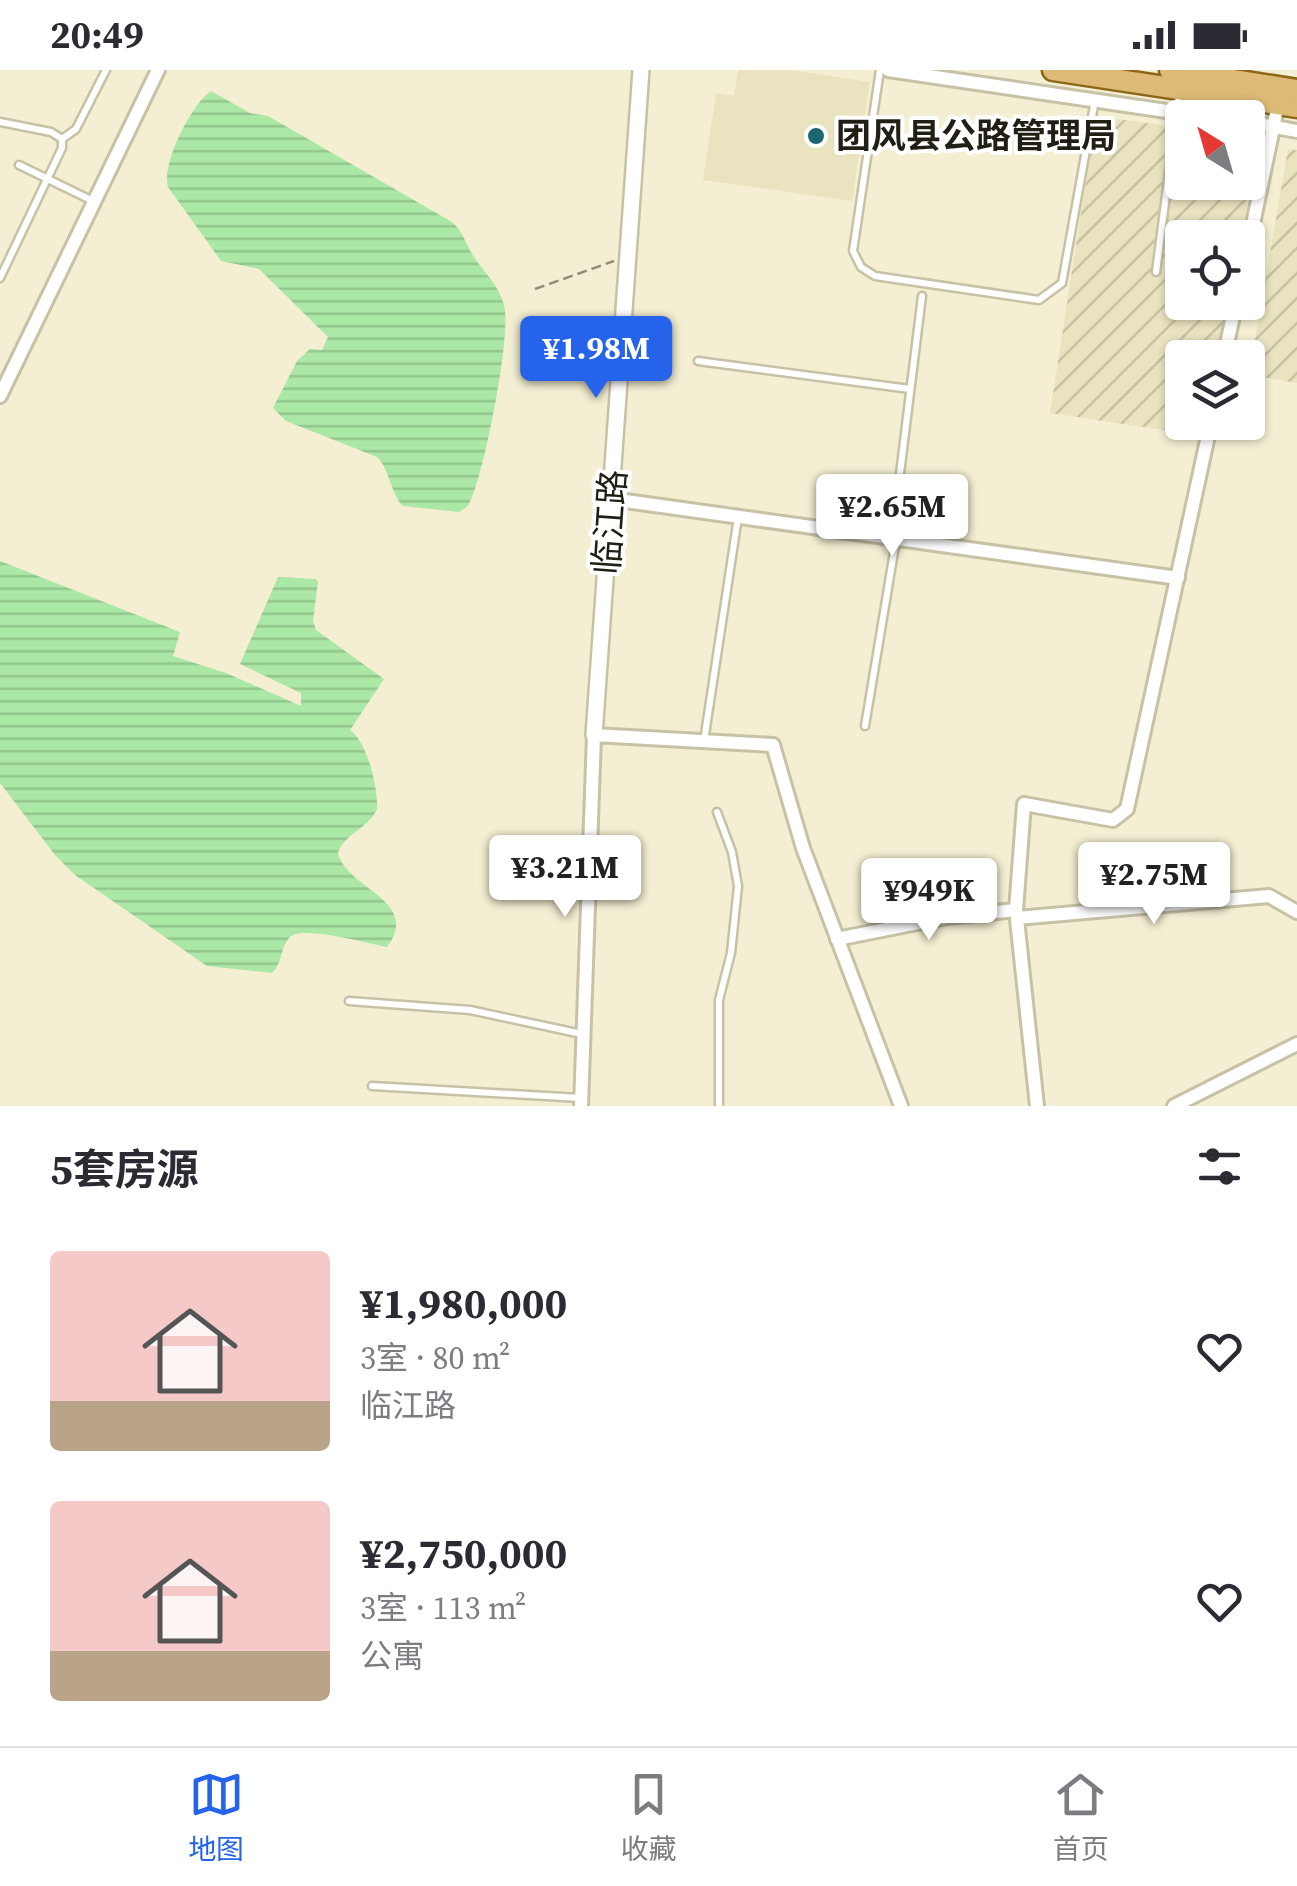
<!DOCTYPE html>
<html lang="zh">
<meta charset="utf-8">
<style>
:root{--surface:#fff;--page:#f7f7f7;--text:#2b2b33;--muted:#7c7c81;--line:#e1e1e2;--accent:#2563eb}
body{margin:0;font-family:"Source Serif 4","Noto Sans SC",serif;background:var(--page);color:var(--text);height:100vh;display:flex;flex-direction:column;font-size:38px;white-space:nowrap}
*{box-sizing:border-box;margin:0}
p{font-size:32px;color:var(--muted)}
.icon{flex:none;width:55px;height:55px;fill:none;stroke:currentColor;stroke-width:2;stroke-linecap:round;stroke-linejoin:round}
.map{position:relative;height:1036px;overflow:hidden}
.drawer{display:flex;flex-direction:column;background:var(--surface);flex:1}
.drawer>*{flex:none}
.needle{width:65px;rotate:323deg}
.tools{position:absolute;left:1165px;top:30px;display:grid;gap:20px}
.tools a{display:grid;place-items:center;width:100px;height:100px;border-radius:10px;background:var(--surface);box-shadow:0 2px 8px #0004;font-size:50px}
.price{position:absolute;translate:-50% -85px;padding:0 22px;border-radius:10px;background:#fff;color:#222;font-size:32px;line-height:65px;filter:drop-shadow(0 2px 5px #0008)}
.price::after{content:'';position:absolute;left:50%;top:60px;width:30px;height:22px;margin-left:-15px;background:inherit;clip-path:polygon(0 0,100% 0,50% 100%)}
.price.current{background:var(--accent);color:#fff}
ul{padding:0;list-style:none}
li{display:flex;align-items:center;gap:30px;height:250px;padding:0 50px}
li span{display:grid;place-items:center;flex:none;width:280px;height:200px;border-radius:10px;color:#555}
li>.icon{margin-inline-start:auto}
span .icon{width:120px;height:120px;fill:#fffc;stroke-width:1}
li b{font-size:42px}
h2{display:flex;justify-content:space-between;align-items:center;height:120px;padding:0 50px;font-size:42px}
.status{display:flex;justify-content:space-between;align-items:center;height:70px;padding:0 50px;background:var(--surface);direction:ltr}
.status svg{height:28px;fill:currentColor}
.tabs{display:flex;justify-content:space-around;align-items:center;height:140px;border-top:2px solid var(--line);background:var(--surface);font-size:28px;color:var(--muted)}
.tabs a{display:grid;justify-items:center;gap:5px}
.tabs .current{color:var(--accent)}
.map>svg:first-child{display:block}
</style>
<div class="status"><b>20:49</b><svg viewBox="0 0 49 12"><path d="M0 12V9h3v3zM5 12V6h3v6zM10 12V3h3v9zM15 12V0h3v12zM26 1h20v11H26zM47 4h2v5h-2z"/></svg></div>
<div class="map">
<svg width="1297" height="1036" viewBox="0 0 1297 1036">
<defs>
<pattern id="industrial-furrows" width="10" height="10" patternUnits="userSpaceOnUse" patternTransform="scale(2.5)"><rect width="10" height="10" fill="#eae3c0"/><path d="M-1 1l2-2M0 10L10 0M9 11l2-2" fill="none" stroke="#c8c2a4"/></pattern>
<pattern id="water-rules" width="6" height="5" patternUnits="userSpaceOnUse" patternTransform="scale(2.5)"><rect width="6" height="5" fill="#abe7a5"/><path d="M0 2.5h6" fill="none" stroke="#93c68d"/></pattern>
</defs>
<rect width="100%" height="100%" fill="#f4efd2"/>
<path fill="#eae3c0" d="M 738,0 L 792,0 L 870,12 L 852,131 L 703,110 L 716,23 L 734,26 Z"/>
<g fill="url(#industrial-furrows)">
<path d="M 1096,46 L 1182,58 L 1182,112 L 1248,112 L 1248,67 L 1260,69 L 1241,167 L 1182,168 L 1182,232 L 1229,233 L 1218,287 L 1182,288 L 1182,352 L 1206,353 L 1203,366 L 1050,343 Z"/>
<path d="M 1288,79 L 1297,80 L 1297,313 L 1249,305 Z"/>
</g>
<g fill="url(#water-rules)">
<path d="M 211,21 L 250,43 L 268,46 L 452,152 C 463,162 465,172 472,184 C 484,203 498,213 504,235 C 512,264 484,403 470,432 C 467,438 465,438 459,442 L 403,436 C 389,421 391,401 377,387 L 286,351 L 273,338 L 297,291 L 310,279 L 322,280 L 328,267 L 259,199 L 221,191 L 168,117 C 161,95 191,34 211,21 Z"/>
<path d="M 0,491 L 180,562 L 173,586 L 226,603 L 301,636 L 301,623 L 240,594 L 278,507 L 316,509 L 318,512 L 313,551 L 316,560 L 384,609 L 350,660 C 368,673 378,718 377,739 C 369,758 344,764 338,783 C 346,819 422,830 387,877 C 369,874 302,855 290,867 C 280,877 283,893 272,903 L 207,896 L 75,805 L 55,785 L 0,713 Z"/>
</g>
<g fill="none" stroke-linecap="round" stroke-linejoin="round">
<g stroke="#c7c2a6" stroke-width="11">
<g id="service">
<path d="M 880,0 L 853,181 L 861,197 L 875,206 L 1039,230 L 1062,213 L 1095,30"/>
<path d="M 0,52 L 51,62 L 62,69 L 62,78 L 0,208"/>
<path d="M 62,69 L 76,59 L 106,0"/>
<path d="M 19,95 L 93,131"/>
<path d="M 1156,202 L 1179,25"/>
<path d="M 698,291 L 910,319"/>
<path d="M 892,468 L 922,226"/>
<path d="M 865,656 L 896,470"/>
<path d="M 704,671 L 738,447"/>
<path d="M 717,742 L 732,782 L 738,816 L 731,883 L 719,930 L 719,1036"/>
<path d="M 349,931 L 470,940 L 582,964"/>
<path d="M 372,1016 L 580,1028"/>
</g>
</g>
<g stroke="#c7c2a6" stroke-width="18">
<g id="minor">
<path d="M 888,0 L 1214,48"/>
<path d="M 1248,52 L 1297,61"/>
<path d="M 1248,178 L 1278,34"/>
<path d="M 1224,288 L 1236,232"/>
<path d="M 0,326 L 158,0"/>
<path d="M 611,429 L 1178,508"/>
<path d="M 1017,848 L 1269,826 L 1297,842"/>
<path d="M 837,869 L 947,847 L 1016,840"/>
<path d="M 581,1036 L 594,665 L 773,675 L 803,778 L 901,1036"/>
<path d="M 1037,1036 L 1016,840 L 1024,734 L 1113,750 L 1127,739 L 1211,352"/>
<path d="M 1174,1036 L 1297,974"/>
</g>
</g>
<g stroke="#c7c2a6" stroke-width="20">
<path id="tertiary" d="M 594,665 L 641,0"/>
</g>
<g stroke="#8d6617" stroke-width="25">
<g id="primary">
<path d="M 1053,0 L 1297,37"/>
<path d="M 1170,0 L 1297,20"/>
</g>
</g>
<path stroke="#928e79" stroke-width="2.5" stroke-dasharray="10 5" stroke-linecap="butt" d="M 535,219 L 614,191"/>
<use href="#service" stroke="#fff" stroke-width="6"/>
<use href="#minor" stroke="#fff" stroke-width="12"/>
<use href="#tertiary" stroke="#fff" stroke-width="15"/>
<use href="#primary" stroke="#ddba75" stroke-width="20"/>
</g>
<circle fill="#1b6670" stroke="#fff" stroke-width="4" cx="816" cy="66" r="10"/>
<g text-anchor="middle" stroke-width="8" stroke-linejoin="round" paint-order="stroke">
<g font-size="35" font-weight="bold" fill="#211f14" stroke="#fff" text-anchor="start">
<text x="836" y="78">团风县公路管理局</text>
</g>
<g font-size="35" fill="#211f14" stroke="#fff">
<text transform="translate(610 452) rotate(-86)" y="12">临江路</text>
</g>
</g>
</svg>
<div class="tools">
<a><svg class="needle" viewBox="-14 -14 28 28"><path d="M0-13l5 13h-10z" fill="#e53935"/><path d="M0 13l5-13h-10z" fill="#7c7c81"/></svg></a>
<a><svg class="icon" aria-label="locate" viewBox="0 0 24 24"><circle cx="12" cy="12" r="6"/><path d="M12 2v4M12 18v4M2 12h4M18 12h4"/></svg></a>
<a><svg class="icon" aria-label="layers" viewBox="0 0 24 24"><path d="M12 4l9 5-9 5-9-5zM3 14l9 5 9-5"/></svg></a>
</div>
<b class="price current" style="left:596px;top:331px">¥1.98M</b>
<b class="price" style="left:892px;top:489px">¥2.65M</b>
<b class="price" style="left:565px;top:850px">¥3.21M</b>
<b class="price" style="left:1154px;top:857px">¥2.75M</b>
<b class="price" style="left:929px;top:873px">¥949K</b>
</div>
<section class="drawer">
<h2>5套房源<svg class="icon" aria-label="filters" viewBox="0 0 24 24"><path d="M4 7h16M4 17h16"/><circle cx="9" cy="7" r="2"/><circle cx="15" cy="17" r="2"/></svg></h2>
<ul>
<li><span style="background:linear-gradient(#f6c9c9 75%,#b9a48a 0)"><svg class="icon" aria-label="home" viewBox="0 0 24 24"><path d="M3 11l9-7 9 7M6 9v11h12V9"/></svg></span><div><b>¥1,980,000</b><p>3室 · 80 m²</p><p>临江路</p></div><svg class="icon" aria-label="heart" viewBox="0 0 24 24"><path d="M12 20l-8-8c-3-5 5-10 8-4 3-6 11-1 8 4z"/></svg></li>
<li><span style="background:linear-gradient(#f6c9c9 75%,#b9a48a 0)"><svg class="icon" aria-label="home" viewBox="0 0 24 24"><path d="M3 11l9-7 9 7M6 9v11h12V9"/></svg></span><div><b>¥2,750,000</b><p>3室 · 113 m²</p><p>公寓</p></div><svg class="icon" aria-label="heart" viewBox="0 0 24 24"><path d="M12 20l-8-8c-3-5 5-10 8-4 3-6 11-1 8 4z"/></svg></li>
</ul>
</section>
<nav class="tabs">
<a class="current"><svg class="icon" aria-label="map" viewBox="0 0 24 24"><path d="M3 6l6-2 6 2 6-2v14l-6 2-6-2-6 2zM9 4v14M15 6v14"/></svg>地图</a>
<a><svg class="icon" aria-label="saved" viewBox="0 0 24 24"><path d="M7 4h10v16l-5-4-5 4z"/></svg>收藏</a>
<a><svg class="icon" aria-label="home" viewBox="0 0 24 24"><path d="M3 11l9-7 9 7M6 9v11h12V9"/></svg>首页</a>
</nav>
